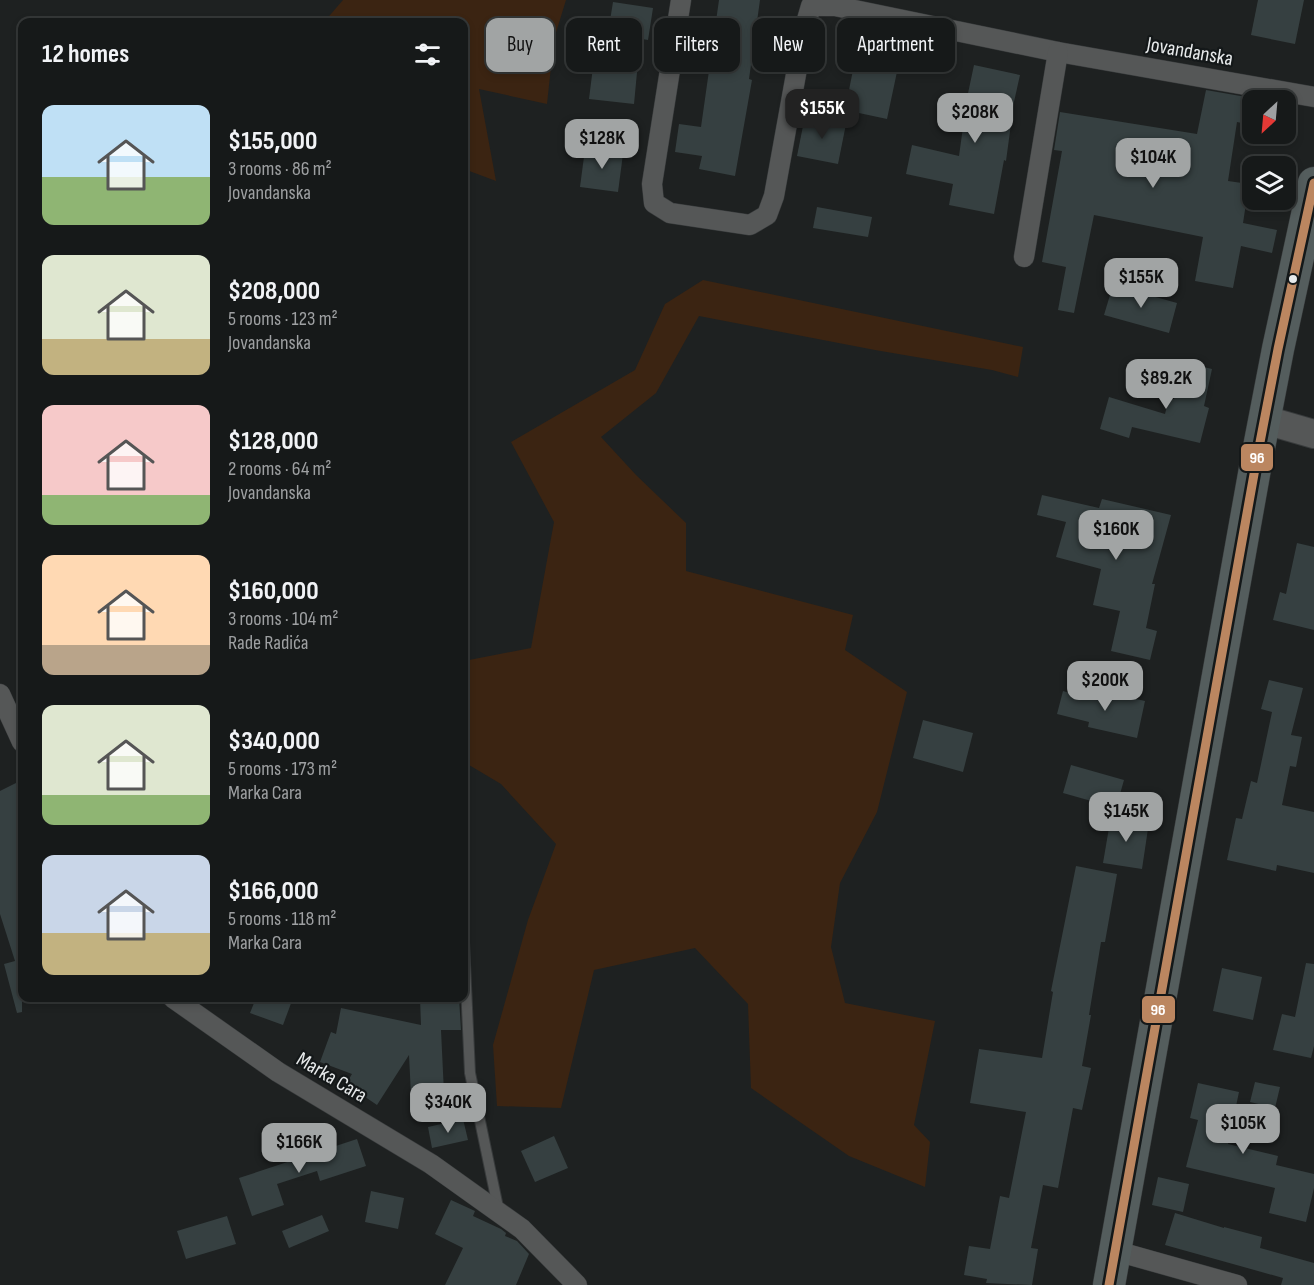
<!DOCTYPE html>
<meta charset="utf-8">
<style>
:root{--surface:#161919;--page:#1f2222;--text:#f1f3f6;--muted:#9ea0a2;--line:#353838;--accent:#a1a4a4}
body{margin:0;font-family:"Sofia Sans Condensed",sans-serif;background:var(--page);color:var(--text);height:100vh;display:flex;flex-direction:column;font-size:22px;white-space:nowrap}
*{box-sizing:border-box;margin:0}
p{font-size:20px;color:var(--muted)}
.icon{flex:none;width:33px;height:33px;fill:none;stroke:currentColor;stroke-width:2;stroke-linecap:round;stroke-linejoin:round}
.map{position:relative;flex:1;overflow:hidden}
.panel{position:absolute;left:18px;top:18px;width:450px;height:984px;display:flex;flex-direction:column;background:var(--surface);border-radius:12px;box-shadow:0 3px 9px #0003,0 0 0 2px var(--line)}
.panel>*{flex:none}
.hud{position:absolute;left:486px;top:18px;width:570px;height:54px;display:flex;gap:12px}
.needle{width:39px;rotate:206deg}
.fabs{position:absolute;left:1242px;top:90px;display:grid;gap:12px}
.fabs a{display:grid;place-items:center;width:54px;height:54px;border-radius:12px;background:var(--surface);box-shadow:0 3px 9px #0003,0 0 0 2px var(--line);font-size:30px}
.price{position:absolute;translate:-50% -51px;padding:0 14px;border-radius:12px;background:var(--accent);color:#111;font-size:20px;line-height:39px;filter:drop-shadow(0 2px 3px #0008)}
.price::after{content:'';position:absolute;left:50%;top:36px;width:18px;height:14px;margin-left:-9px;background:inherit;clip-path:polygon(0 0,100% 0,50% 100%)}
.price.current{background:#222;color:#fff}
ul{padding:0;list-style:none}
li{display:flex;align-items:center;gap:18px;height:150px;padding:0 24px}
li span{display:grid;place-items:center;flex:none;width:168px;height:120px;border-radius:12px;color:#555}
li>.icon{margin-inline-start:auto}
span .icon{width:72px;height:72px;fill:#fffc;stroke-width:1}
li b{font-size:26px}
h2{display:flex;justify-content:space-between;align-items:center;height:72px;padding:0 24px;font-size:26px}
.pill{padding:0 21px;border-radius:12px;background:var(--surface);box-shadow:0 3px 9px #0003,0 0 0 2px var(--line);font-size:21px;line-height:54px}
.pill.current{background:var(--accent);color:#111}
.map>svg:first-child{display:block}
</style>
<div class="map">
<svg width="1314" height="1285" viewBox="0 0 1314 1285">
<rect width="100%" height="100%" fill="#1e2121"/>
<g fill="#3b2412">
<path d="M 343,0 L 566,0 L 554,39 L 547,104 L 479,89 L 496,181 L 464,169 L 464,22 L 324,22 Z"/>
<path d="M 703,280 L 1023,347 L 1018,377 L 992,370 L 875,350 L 699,316 L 656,393 L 601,437 L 636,475 L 686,523 L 686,571 L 853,615 L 845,650 L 907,692 L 877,812 L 840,883 L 831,947 L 845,1003 L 935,1021 L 914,1125 L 930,1142 L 925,1187 L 849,1156 L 751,1088 L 748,1004 L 695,948 L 594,970 L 561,1108 L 497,1106 L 493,1045 L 528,920 L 556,844 L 501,784 L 464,762 L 464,661 L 531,648 L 554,522 L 511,442 L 635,370 L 665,304 Z"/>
</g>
<g fill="#364041">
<path d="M 719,0 L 760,0 L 749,79 L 752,80 L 735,176 L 699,169 L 702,156 L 675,152 L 679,124 L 701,127 Z"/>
<path d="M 1258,0 L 1304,0 L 1295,44 L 1251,35 Z"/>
<path d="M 613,2 L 653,8 L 648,40 L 608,33 Z"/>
<path d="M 841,22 L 922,36 L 916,71 L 898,67 L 887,119 L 845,110 L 855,60 L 835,57 Z"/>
<path d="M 974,65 L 1020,75 L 1009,124 L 1011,124 L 1006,161 L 1004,160 L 994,214 L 949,205 L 953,184 L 906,174 L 912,145 L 959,156 L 967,98 Z"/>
<path d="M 593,67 L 637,72 L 634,104 L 589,99 Z"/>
<path d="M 1206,90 L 1252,98 L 1252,125 L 1237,122 L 1228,181 L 1249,184 L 1243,223 L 1277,230 L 1272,253 L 1241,246 L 1233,288 L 1195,281 L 1203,237 L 1094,215 L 1074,313 L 1058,310 L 1066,267 L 1042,262 L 1062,151 L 1054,150 L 1060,112 L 1197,134 Z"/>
<path d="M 805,116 L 846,124 L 838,164 L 797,156 Z"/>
<path d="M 585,149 L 623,154 L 618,192 L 580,187 Z"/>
<path d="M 817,207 L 872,217 L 868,237 L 813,228 Z"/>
<path d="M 1113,285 L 1177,303 L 1169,333 L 1104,315 Z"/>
<path d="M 1183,362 L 1212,369 L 1204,406 L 1209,408 L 1200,443 L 1132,427 L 1129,438 L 1100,429 L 1109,397 L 1165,414 L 1169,398 L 1174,399 Z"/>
<path d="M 1042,495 L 1099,508 L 1102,499 L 1171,515 L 1152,584 L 1155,584 L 1146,628 L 1157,631 L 1150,660 L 1111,651 L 1120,611 L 1093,605 L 1101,569 L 1056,557 L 1066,522 L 1037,515 Z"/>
<path d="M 1297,543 L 1314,547 L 1314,630 L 1273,620 L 1280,592 L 1286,594 Z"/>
<path d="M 1269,680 L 1303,688 L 1291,735 L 1302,737 L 1296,767 L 1290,766 L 1282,805 L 1314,812 L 1314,873 L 1277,865 L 1276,871 L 1227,860 L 1236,818 L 1242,819 L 1251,781 L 1257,783 L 1272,712 L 1261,709 Z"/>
<path d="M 1097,690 L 1145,701 L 1137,738 L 1088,727 L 1089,722 L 1057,714 L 1063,691 L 1094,700 Z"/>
<path d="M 923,720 L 973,733 L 963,772 L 913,758 Z"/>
<path d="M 1071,765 L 1124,780 L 1116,808 L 1063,793 Z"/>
<path d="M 16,783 L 22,797 L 22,1012 L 17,1013 L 4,964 L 15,961 L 0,914 L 0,791 Z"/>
<path d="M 1111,816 L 1149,822 L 1142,869 L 1103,863 Z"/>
<path d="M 1076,866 L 1117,874 L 1105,942 L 1101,942 L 1089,1015 L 1091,1015 L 1082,1066 L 1091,1068 L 1082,1110 L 1073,1108 L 1058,1188 L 1043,1185 L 1031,1248 L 1038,1249 L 1032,1285 L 986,1283 L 987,1279 L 964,1275 L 969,1246 L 990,1249 L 1000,1196 L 1009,1198 L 1026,1112 L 970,1103 L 979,1049 L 1042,1058 L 1053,992 L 1051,991 Z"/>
<path d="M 1306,963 L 1314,964 L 1314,1046 L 1311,1058 L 1273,1050 L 1282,1014 L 1295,1017 Z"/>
<path d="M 1222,968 L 1262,977 L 1253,1020 L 1213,1011 Z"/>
<path d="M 256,998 L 293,998 L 283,1025 L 250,1013 Z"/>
<path d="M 420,998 L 459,998 L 461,1030 L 441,1030 L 444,1093 L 411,1095 L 409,1055 L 377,1105 L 346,1084 L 352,1074 L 320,1062 L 331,1032 L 336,1034 L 341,1008 L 421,1025 Z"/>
<path d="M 1255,1082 L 1280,1087 L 1275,1108 L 1250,1102 Z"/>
<path d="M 1198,1083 L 1239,1092 L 1228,1144 L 1278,1156 L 1276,1165 L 1314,1174 L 1314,1188 L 1306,1222 L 1269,1213 L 1275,1188 L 1186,1167 L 1198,1120 L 1190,1118 Z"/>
<path d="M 463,1119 L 468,1140 L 432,1148 L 428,1127 Z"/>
<path d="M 554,1136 L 568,1168 L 535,1182 L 521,1151 Z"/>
<path d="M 357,1139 L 366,1166 L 320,1181 L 317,1171 L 277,1184 L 284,1205 L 252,1216 L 239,1178 Z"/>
<path d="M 1158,1177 L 1189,1184 L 1183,1212 L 1152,1205 Z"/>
<path d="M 371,1191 L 404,1198 L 398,1229 L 365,1222 Z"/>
<path d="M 451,1200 L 475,1211 L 473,1216 L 501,1229 L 506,1233 L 505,1236 L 517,1241 L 529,1254 L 516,1285 L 445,1285 L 463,1248 L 435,1234 Z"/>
<path d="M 1175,1213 L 1224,1228 L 1224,1227 L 1262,1237 L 1260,1248 L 1314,1263 L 1314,1285 L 1281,1285 L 1283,1278 L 1165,1245 Z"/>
<path d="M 322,1215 L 329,1231 L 289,1248 L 282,1231 Z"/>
<path d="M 227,1216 L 236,1244 L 186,1259 L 177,1231 Z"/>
</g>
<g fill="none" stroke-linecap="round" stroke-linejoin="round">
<g stroke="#383b3c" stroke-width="12">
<path id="lane" d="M 464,942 L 470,1073 L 499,1212"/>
</g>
<g stroke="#383b3c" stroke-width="21">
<g id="street">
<path d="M 681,0 L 652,184 L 654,203 L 670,213 L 750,225 L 767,215 L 774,196 L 804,30 L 811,6 L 835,6 L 1058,52 L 1314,97"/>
<path d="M 1024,257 L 1058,52"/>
<path d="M 0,694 L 22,742"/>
<path d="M 173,998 L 278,1072 L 431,1164 L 522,1229 L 577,1285"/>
<path d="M 1116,1251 L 1237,1285"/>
</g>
</g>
<g stroke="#383b3c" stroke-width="30">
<path id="secondary" d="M 1265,420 L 1314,434"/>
</g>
<g stroke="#383b3c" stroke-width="33">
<path id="primary" d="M 1109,1285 L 1256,463 L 1278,349 L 1314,183"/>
</g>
<use href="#lane" stroke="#555757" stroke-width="10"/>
<use href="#street" stroke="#555757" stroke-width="20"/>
<use href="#secondary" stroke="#555757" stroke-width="28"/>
<use href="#primary" stroke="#545d5d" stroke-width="32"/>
<g stroke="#141819" stroke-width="14">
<path id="bus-1" d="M 1109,1285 L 1256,463 L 1278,349 L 1314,183"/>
</g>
<use href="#bus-1" stroke="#bb8660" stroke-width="9"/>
</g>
<circle fill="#e7eaeb" stroke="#141819" stroke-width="2" cx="1293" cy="279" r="5"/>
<g text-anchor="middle" stroke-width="4.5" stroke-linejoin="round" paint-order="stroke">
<g font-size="21" fill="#e7eaeb" stroke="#141819">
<text transform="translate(1190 51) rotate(10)" y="7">Jovandanska</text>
<text transform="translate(332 1077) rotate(31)" y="7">Marka Cara</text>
</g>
</g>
<g stroke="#141819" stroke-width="2">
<rect x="1240" y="443" width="34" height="29" rx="6" fill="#bb8660"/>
<rect x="1141" y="995" width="35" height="29" rx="6" fill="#bb8660"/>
</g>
<g font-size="16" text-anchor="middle" font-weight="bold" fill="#fff">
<text x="1257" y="463">96</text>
<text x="1158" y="1015">96</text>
</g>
</svg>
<div class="fabs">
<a><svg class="needle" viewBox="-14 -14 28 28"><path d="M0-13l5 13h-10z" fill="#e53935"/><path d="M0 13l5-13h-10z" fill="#9ea0a2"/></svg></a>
<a><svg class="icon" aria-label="layers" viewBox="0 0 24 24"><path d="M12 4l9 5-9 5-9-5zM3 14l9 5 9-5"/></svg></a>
</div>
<b class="price current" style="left:822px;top:140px">$155K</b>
<b class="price" style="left:975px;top:144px">$208K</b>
<b class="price" style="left:602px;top:170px">$128K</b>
<b class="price" style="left:1153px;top:189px">$104K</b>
<b class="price" style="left:1141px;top:309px">$155K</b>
<b class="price" style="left:1166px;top:410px">$89.2K</b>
<b class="price" style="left:1116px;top:561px">$160K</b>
<b class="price" style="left:1105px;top:712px">$200K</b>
<b class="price" style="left:1126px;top:843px">$145K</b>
<b class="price" style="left:448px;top:1134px">$340K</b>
<b class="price" style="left:1243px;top:1155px">$105K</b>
<b class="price" style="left:299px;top:1174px">$166K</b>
<div class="hud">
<a class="pill current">Buy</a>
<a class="pill">Rent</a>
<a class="pill">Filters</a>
<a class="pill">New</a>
<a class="pill">Apartment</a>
</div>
<section class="panel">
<h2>12 homes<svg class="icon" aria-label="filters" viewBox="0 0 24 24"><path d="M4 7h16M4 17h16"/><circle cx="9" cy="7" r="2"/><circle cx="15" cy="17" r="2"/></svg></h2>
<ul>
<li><span style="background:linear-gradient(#bfe0f5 60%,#8fb573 0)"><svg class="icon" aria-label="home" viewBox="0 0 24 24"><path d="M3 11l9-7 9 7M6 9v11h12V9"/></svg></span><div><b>$155,000</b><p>3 rooms · 86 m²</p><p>Jovandanska</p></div></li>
<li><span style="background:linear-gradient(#dfe7d0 70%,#c2b280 0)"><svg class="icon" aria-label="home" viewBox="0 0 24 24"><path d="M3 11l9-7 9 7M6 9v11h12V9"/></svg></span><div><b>$208,000</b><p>5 rooms · 123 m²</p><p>Jovandanska</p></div></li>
<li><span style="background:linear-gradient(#f6c9c9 75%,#8fb573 0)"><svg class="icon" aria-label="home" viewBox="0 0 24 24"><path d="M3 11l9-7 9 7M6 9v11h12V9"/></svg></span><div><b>$128,000</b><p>2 rooms · 64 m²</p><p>Jovandanska</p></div></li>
<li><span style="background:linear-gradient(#ffd9b3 75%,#b9a48a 0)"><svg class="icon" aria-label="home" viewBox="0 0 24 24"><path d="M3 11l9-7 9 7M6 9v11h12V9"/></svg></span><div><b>$160,000</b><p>3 rooms · 104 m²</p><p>Rade Radića</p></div></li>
<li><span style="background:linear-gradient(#dfe7d0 75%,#8fb573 0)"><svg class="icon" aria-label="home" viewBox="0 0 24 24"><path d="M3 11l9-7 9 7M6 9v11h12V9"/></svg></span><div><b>$340,000</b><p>5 rooms · 173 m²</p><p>Marka Cara</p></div></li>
<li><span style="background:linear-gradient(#c9d6e8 65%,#c2b280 0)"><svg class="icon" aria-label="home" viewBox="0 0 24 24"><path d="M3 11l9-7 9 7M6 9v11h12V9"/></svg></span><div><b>$166,000</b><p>5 rooms · 118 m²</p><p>Marka Cara</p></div></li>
</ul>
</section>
</div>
